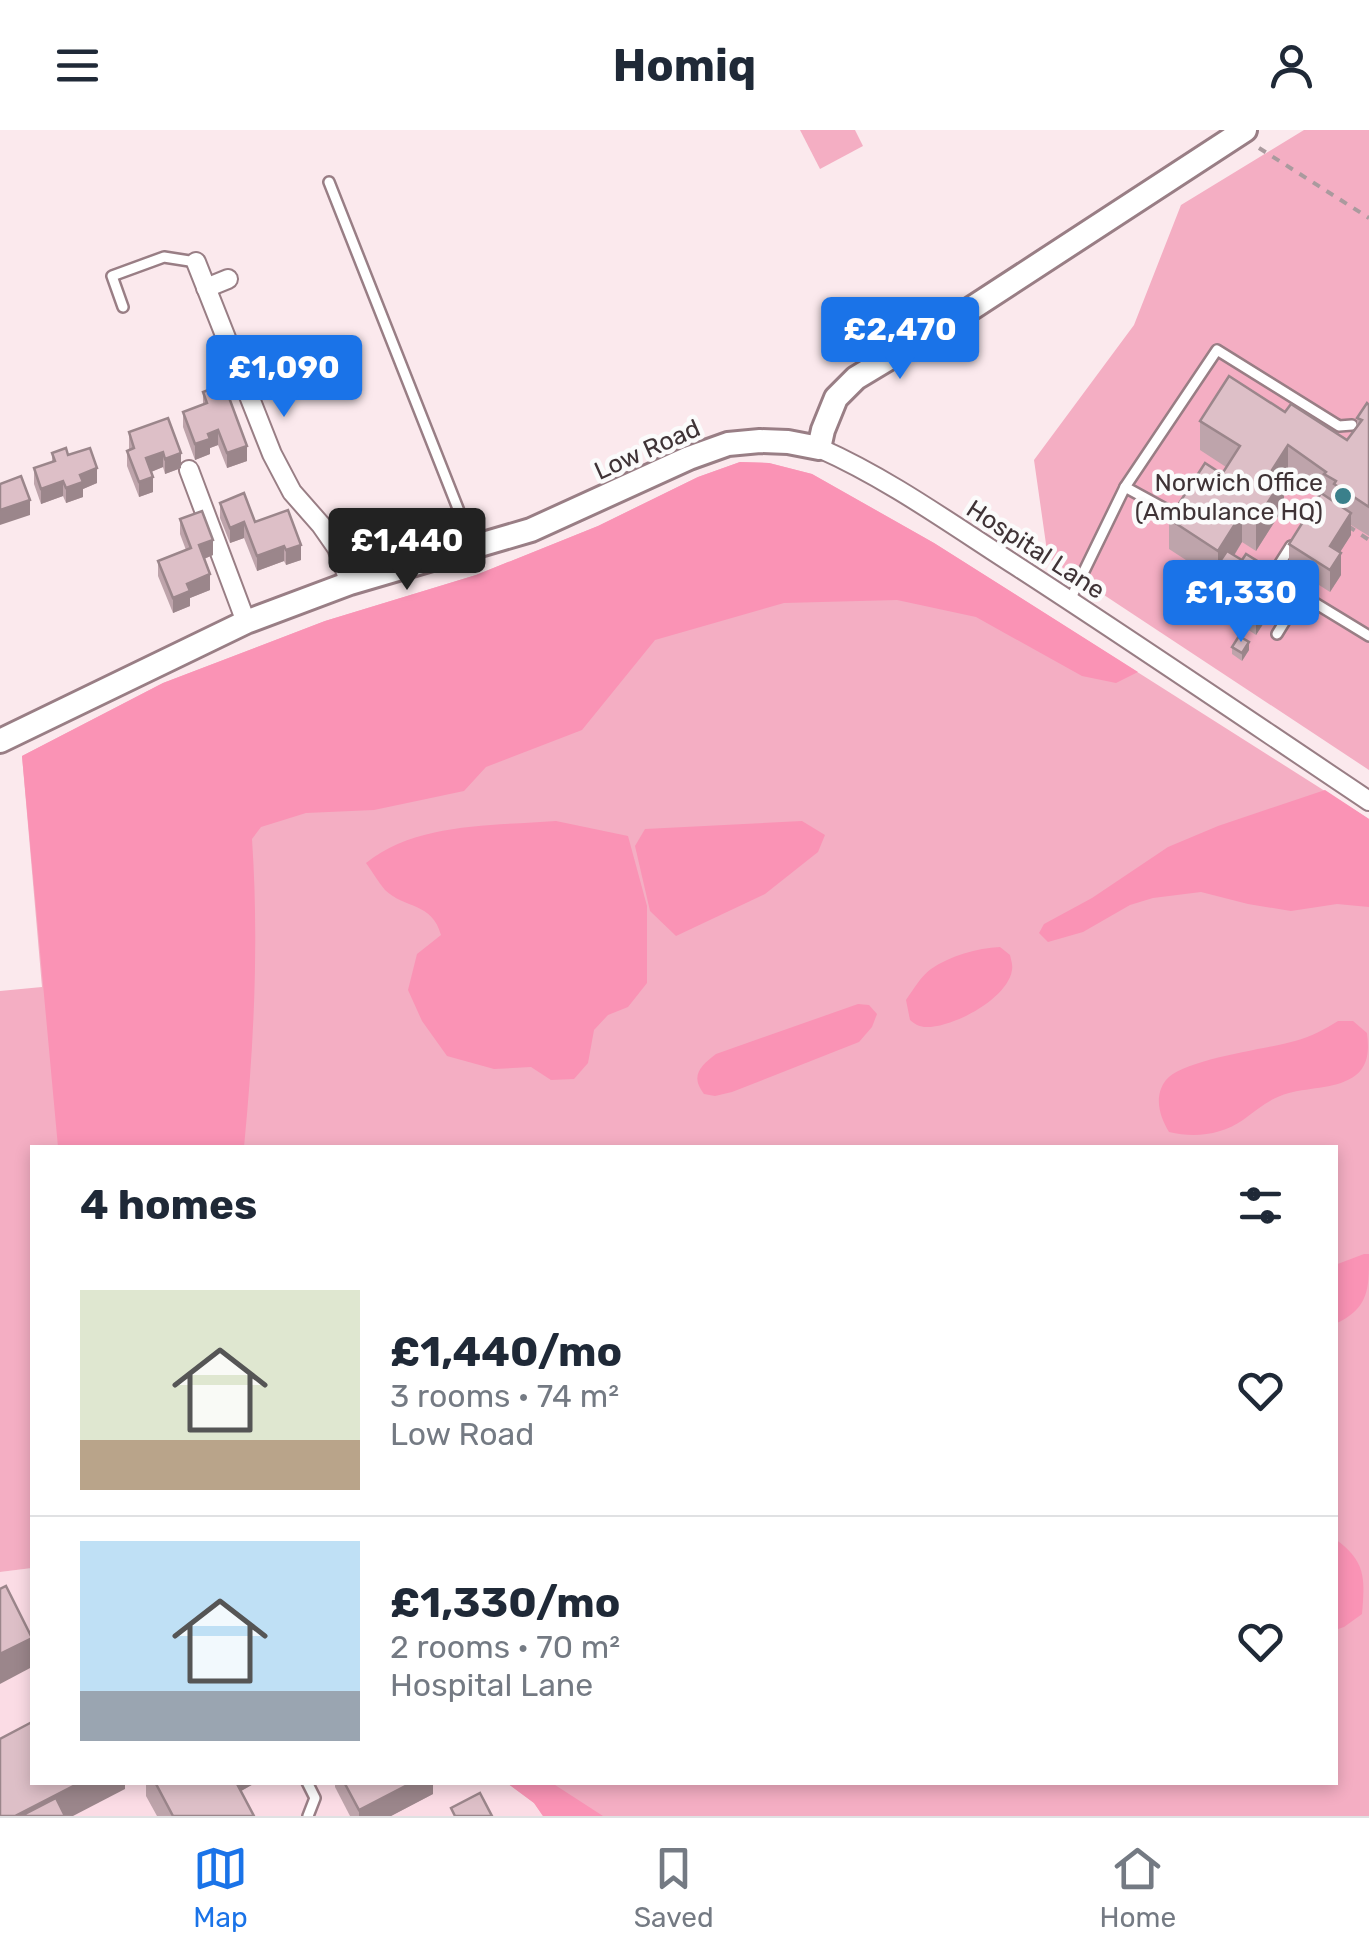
<!DOCTYPE html>
<meta charset="utf-8">
<style>
:root{--surface:#fff;--page:#f2f2f3;--text:#1f2937;--muted:#747a83;--line:#e0e1e3;--accent:#1a73e8}
body{margin:0;font-family:Rubik,sans-serif;background:var(--page);color:var(--text);height:100vh;display:flex;flex-direction:column;font-size:38px;white-space:nowrap}
*{box-sizing:border-box;margin:0}
p{font-size:32px;color:var(--muted)}
.icon{flex:none;width:55px;height:55px;fill:none;stroke:currentColor;stroke-width:2;stroke-linecap:round;stroke-linejoin:round}
.map{position:relative;flex:1;overflow:hidden}
.sheet{position:absolute;left:30px;top:1015px;width:1308px;height:640px;display:flex;flex-direction:column;background:var(--surface);border-radius:0px;box-shadow:0 5px 15px #0003}
.sheet>*{flex:none}
.price{position:absolute;translate:-50% -85px;padding:0 22px;border-radius:10px;background:var(--accent);color:#fff;font-size:32px;line-height:65px;filter:drop-shadow(0 2px 5px #0008)}
.price::after{content:'';position:absolute;left:50%;top:60px;width:30px;height:22px;margin-left:-15px;background:inherit;clip-path:polygon(0 0,100% 0,50% 100%)}
.price.active{background:#222;color:#fff}
ul{padding:0;list-style:none}
li{display:flex;align-items:center;gap:30px;height:250px;padding:0 50px}
li+li{border-top:2px solid var(--line)}
li span{display:grid;place-items:center;flex:none;width:280px;height:200px;border-radius:0px;color:#555}
li>.icon{margin-inline-start:auto}
span .icon{width:120px;height:120px;fill:#fffc;stroke-width:1}
li b{font-size:42px}
h2{display:flex;justify-content:space-between;align-items:center;height:120px;padding:0 50px;font-size:42px}
header{display:flex;justify-content:space-between;align-items:center;height:130px;padding:0 50px;background:var(--surface);font-size:45px;font-weight:700}
.tab-bar{display:flex;justify-content:space-around;align-items:center;height:140px;border-top:2px solid var(--line);background:var(--surface);font-size:28px;color:var(--muted)}
.tab-bar a{display:grid;justify-items:center;gap:5px}
.tab-bar .active{color:var(--accent)}
.map>svg:first-child{display:block}
</style>
<header><svg class="icon" aria-label="menu" viewBox="0 0 24 24"><path d="M4 6h16M4 12h16M4 18h16"/></svg>Homiq<svg class="icon" aria-label="person" viewBox="0 0 24 24"><circle cx="12" cy="8" r="4"/><path d="M4 21q1-7 8-7t8 7"/></svg></header>
<div class="map">
<svg width="1369" height="1686" viewBox="0 0 1369 1686">
<rect width="100%" height="100%" fill="#fbe9ed"/>
<path fill="#fbdce5" d="M 32,1438 L 32,1652 L 507,1653 L 534,1673 L 543,1686 L 0,1686 L 0,1442 Z"/>
<g fill="#f4aec3">
<path d="M 800,0 L 855,0 L 863,16 L 820,39 Z"/>
<path d="M 1304,0 L 1369,0 L 1369,640 L 1048,428 L 1034,330 L 1134,195 L 1181,75 Z"/>
<path d="M 740,332 L 769,333 L 812,344 L 934,413 L 1369,689 L 1369,1686 L 543,1686 L 534,1673 L 507,1653 L 1335,1652 L 1335,1018 L 32,1018 L 32,1438 L 0,1442 L 0,861 L 42,857 L 22,626 L 163,553 L 325,491 L 476,445 L 598,396 L 698,347 Z"/>
</g>
<g fill="#fa93b5">
<path d="M 740,332 L 769,333 L 812,344 L 934,413 L 1138,542 L 1116,553 L 1082,546 L 976,487 L 897,470 L 784,473 L 655,510 L 582,600 L 486,637 L 464,661 L 374,680 L 306,683 L 261,697 L 252,709 C 259,812 254,915 244,1017 L 58,1017 L 22,626 L 163,553 L 325,491 L 476,445 L 598,396 L 698,347 Z"/>
<path d="M 1325,660 L 1369,689 L 1369,777 L 1337,774 L 1291,781 L 1248,774 L 1201,762 L 1153,768 L 1130,775 L 1083,802 L 1048,812 L 1039,803 L 1044,794 L 1092,768 L 1168,717 L 1218,696 Z"/>
<path d="M 556,691 L 628,706 L 647,776 L 647,853 L 628,877 L 608,885 L 594,900 L 588,933 L 574,949 L 551,950 L 531,937 L 494,939 L 447,926 L 422,891 L 408,860 L 417,824 L 441,805 C 432,772 405,779 385,760 C 378,752 372,741 366,733 C 417,692 494,696 556,691 Z"/>
<path d="M 802,691 L 825,705 L 818,722 L 765,764 L 676,806 L 650,781 L 635,716 L 645,699 Z"/>
<path d="M 1000,817 L 1010,825 C 1011,830 1013,835 1012,840 C 1008,869 951,899 924,897 C 918,896 915,894 910,890 L 906,870 C 913,860 921,846 931,839 C 950,826 977,818 1000,817 Z"/>
<path d="M 858,874 L 869,875 L 877,884 L 872,897 L 859,912 L 732,962 L 715,966 L 704,964 C 690,946 700,936 716,924 Z"/>
<path d="M 1338,891 L 1353,891 L 1367,903 C 1369,918 1369,935 1356,945 C 1338,959 1311,957 1289,963 C 1270,968 1258,979 1243,990 C 1221,1005 1195,1008 1169,1002 C 1160,987 1153,967 1166,950 C 1183,929 1268,919 1295,911 C 1311,907 1325,899 1338,891 Z"/>
<path d="M 1364,1124 L 1369,1124 C 1369,1160 1369,1178 1335,1194 L 1335,1135 Z"/>
<path d="M 1335,1409 C 1366,1431 1365,1448 1362,1484 L 1344,1497 L 1335,1500 Z"/>
<path d="M 507,1653 L 552,1653 L 603,1686 L 543,1686 L 534,1673 Z"/>
</g>
<g fill="none" stroke-linecap="round" stroke-linejoin="round">
<g stroke="#997e85" stroke-width="14">
<g id="lane">
<path d="M 329,52 L 472,414"/>
<path d="M 123,177 L 112,146 L 164,127 L 196,132"/>
<path d="M 1125,357 L 1180,387"/>
<path d="M 1269,445 L 1369,506"/>
<path d="M 1272,446 L 1291,416"/>
<path d="M 1070,470 L 1125,357 L 1217,220 L 1339,296 L 1352,295"/>
<path d="M 1277,504 L 1302,463"/>
<path d="M 307,1652 L 315,1668 L 308,1686"/>
</g>
</g>
<g stroke="#997e85" stroke-width="22">
<g id="street">
<path d="M 196,132 L 272,324 L 292,362 L 321,395 L 337,418 L 350,453"/>
<path d="M 206,158 L 228,149"/>
<path d="M 819,318 C 889,349 951,394 1015,435 C 1134,512 1251,592 1369,671"/>
<path d="M 189,340 L 246,492"/>
</g>
</g>
<g stroke="#997e85" stroke-width="28">
<path id="secondary" d="M 0,611 L 246,492 L 350,453 L 531,400 L 689,328 L 728,314 L 760,311 L 788,312 L 819,318 L 823,300 L 836,268 L 856,248 L 969,180 L 1245,0"/>
</g>
<g stroke="#aa9a9e" stroke-width="4" stroke-dasharray="8 8" stroke-linecap="butt">
<path d="M 1259,18 L 1369,88"/>
<path d="M 1348,396 L 1369,410"/>
</g>
<use href="#lane" stroke="#fff" stroke-width="9"/>
<use href="#street" stroke="#fff" stroke-width="18"/>
<use href="#secondary" stroke="#fff" stroke-width="22"/>
</g>
<g fill="#bea4ab">
<path d="M 203,262 L 247,331 L 227,338 L 218,315 L 210,318 L 210,324 L 195,330 L 183,297 L 183,282 L 203,275 Z"/>
<path d="M 1369,275 L 1369,406 L 1351,395 L 1351,405 L 1340,422 L 1341,445 L 1330,462 L 1289,436 L 1289,414 L 1319,367 L 1288,344 L 1284,351 L 1284,377 L 1256,421 L 1242,412 L 1234,426 L 1280,468 L 1256,505 L 1223,483 L 1223,472 L 1212,466 L 1212,447 L 1169,419 L 1169,389 L 1222,344 L 1226,337 L 1200,320 L 1200,291 L 1285,282 L 1347,310 L 1357,296 L 1357,288 Z"/>
<path d="M 168,288 L 181,338 L 165,344 L 163,337 L 151,342 L 153,362 L 139,367 L 127,336 L 127,321 L 129,320 L 129,302 Z"/>
<path d="M 52,323 L 68,325 L 97,353 L 83,359 L 83,367 L 66,373 L 63,366 L 41,374 L 34,354 L 34,338 L 52,332 Z"/>
<path d="M 220,373 L 255,392 L 301,430 L 286,435 L 284,431 L 257,441 L 244,408 L 230,413 L 220,388 Z"/>
<path d="M 180,389 L 213,425 L 204,429 L 210,460 L 190,468 L 190,476 L 173,483 L 158,446 L 158,431 L 186,420 L 180,404 Z"/>
<path d="M 1232,517 L 1249,520 L 1242,531 L 1232,524 Z"/>
<path d="M 146,1652 L 257,1652 L 241,1661 L 254,1686 L 157,1686 L 146,1666 Z"/>
<path d="M 335,1652 L 433,1652 L 433,1664 L 391,1686 L 350,1686 L 335,1657 Z"/>
</g>
<g fill="#9b868b">
<path d="M 218,300 L 218,315 L 210,318 L 210,324 L 195,330 L 195,314 L 208,304 Z"/>
<path d="M 1288,315 L 1288,344 L 1284,351 L 1284,377 L 1256,421 L 1256,391 L 1272,340 Z"/>
<path d="M 247,316 L 247,331 L 227,338 L 227,323 Z"/>
<path d="M 163,322 L 163,337 L 146,344 L 146,328 Z"/>
<path d="M 181,323 L 181,338 L 165,344 L 165,329 Z"/>
<path d="M 97,338 L 97,353 L 83,359 L 83,367 L 66,373 L 66,358 L 80,345 Z"/>
<path d="M 153,347 L 153,362 L 139,367 L 139,352 Z"/>
<path d="M 63,351 L 63,366 L 41,374 L 41,359 Z"/>
<path d="M 30,370 L 30,385 L 0,395 L 0,380 Z"/>
<path d="M 1242,383 L 1242,412 L 1220,448 L 1218,447 L 1218,421 Z"/>
<path d="M 1351,383 L 1351,405 L 1330,438 L 1330,416 Z"/>
<path d="M 244,392 L 244,408 L 230,413 L 230,398 Z"/>
<path d="M 213,410 L 213,425 L 199,431 L 199,415 Z"/>
<path d="M 301,415 L 301,430 L 286,435 L 286,420 Z"/>
<path d="M 284,416 L 284,431 L 257,441 L 257,426 Z"/>
<path d="M 1341,423 L 1341,445 L 1330,462 L 1330,440 Z"/>
<path d="M 210,444 L 210,460 L 190,468 L 190,476 L 173,483 L 173,468 L 187,454 Z"/>
<path d="M 1280,445 L 1280,468 L 1256,505 L 1256,482 Z"/>
<path d="M 1249,512 L 1249,520 L 1242,531 L 1242,523 Z"/>
<path d="M 32,1508 L 32,1537 L 0,1554 L 0,1524 Z"/>
<path d="M 81,1652 L 125,1652 L 125,1659 L 73,1686 L 15,1686 Z"/>
<path d="M 234,1652 L 257,1652 L 234,1665 Z"/>
<path d="M 413,1652 L 433,1652 L 433,1664 L 391,1686 L 359,1686 L 359,1680 Z"/>
</g>
<g fill="#ddbfc7" stroke="#9b868b" stroke-width="2.5">
<path d="M 1229,246 L 1285,282 L 1291,274 L 1347,310 L 1362,290 L 1357,288 L 1367,273 L 1369,275 L 1369,377 L 1334,354 L 1336,351 L 1324,344 L 1326,342 L 1288,315 L 1272,340 L 1284,347 L 1256,391 L 1242,383 L 1218,421 L 1169,389 L 1205,333 L 1222,344 L 1240,316 L 1200,291 Z"/>
<path d="M 224,254 L 247,316 L 227,323 L 218,300 L 208,304 L 210,309 L 195,314 L 183,282 L 207,273 L 203,262 Z"/>
<path d="M 168,288 L 181,323 L 165,329 L 163,322 L 146,328 L 153,347 L 139,352 L 127,321 L 134,318 L 129,302 Z"/>
<path d="M 66,318 L 68,325 L 90,318 L 97,338 L 80,345 L 83,352 L 66,358 L 63,351 L 41,359 L 34,338 L 55,331 L 52,323 Z"/>
<path d="M 21,346 L 30,370 L 0,380 L 0,354 Z"/>
<path d="M 244,363 L 255,392 L 288,380 L 301,415 L 286,420 L 284,416 L 257,426 L 244,392 L 230,398 L 220,373 Z"/>
<path d="M 1321,363 L 1351,383 L 1330,416 L 1341,423 L 1330,440 L 1289,414 Z"/>
<path d="M 202,381 L 213,410 L 199,415 L 210,444 L 187,454 L 190,461 L 173,468 L 158,431 L 191,418 L 180,389 Z"/>
<path d="M 1227,421 L 1242,430 L 1246,424 L 1280,445 L 1256,482 L 1223,461 L 1228,453 L 1212,443 Z"/>
<path d="M 1239,506 L 1249,512 L 1242,523 L 1232,517 Z"/>
<path d="M 6,1456 L 32,1508 L 0,1524 L 0,1459 Z"/>
<path d="M 32,1592 L 32,1652 L 81,1652 L 15,1686 L 0,1686 L 0,1609 Z"/>
<path d="M 155,1652 L 236,1652 L 254,1686 L 173,1686 Z"/>
<path d="M 344,1652 L 413,1652 L 359,1680 Z"/>
<path d="M 480,1663 L 492,1686 L 455,1686 L 451,1678 Z"/>
<path d="M 56,1668 L 65,1686 L 21,1686 Z"/>
</g>
<circle fill="#3a808b" stroke="#fbfbfb" stroke-width="4" cx="1343" cy="366" r="10"/>
<g text-anchor="middle" stroke-width="9" stroke-linejoin="round" paint-order="stroke">
<g font-size="25" fill="#3f3336" stroke="#fbfbfb">
<text transform="translate(647 319) rotate(-24)" y="9">Low Road</text>
<text transform="translate(1036 419) rotate(33)" y="9">Hospital Lane</text>
</g>
<g font-size="25" fill="#3f3336" stroke="#fbfbfb" text-anchor="end">
<text x="1323" y="361">Norwich Office<tspan x="1323" dy="29">(Ambulance HQ)</tspan></text>
</g>
</g>
</svg>
<b class="price" style="left:900px;top:252px">£2,470</b>
<b class="price" style="left:284px;top:290px">£1,090</b>
<b class="price active" style="left:407px;top:463px">£1,440</b>
<b class="price" style="left:1241px;top:515px">£1,330</b>
<section class="sheet">
<h2>4 homes<svg class="icon" aria-label="filters" viewBox="0 0 24 24"><path d="M4 7h16M4 17h16"/><circle cx="9" cy="7" r="2"/><circle cx="15" cy="17" r="2"/></svg></h2>
<ul>
<li><span style="background:linear-gradient(#dfe7d0 75%,#b9a48a 0)"><svg class="icon" aria-label="home" viewBox="0 0 24 24"><path d="M3 11l9-7 9 7M6 9v11h12V9"/></svg></span><div><b>£1,440/mo</b><p>3 rooms · 74 m²</p><p>Low Road</p></div><svg class="icon" aria-label="heart" viewBox="0 0 24 24"><path d="M12 20l-8-8c-3-5 5-10 8-4 3-6 11-1 8 4z"/></svg></li>
<li><span style="background:linear-gradient(#bfe0f5 75%,#9aa5b1 0)"><svg class="icon" aria-label="home" viewBox="0 0 24 24"><path d="M3 11l9-7 9 7M6 9v11h12V9"/></svg></span><div><b>£1,330/mo</b><p>2 rooms · 70 m²</p><p>Hospital Lane</p></div><svg class="icon" aria-label="heart" viewBox="0 0 24 24"><path d="M12 20l-8-8c-3-5 5-10 8-4 3-6 11-1 8 4z"/></svg></li>
</ul>
</section>
</div>
<nav class="tab-bar">
<a class="active"><svg class="icon" aria-label="map" viewBox="0 0 24 24"><path d="M3 6l6-2 6 2 6-2v14l-6 2-6-2-6 2zM9 4v14M15 6v14"/></svg>Map</a>
<a><svg class="icon" aria-label="saved" viewBox="0 0 24 24"><path d="M7 4h10v16l-5-4-5 4z"/></svg>Saved</a>
<a><svg class="icon" aria-label="home" viewBox="0 0 24 24"><path d="M3 11l9-7 9 7M6 9v11h12V9"/></svg>Home</a>
</nav>
